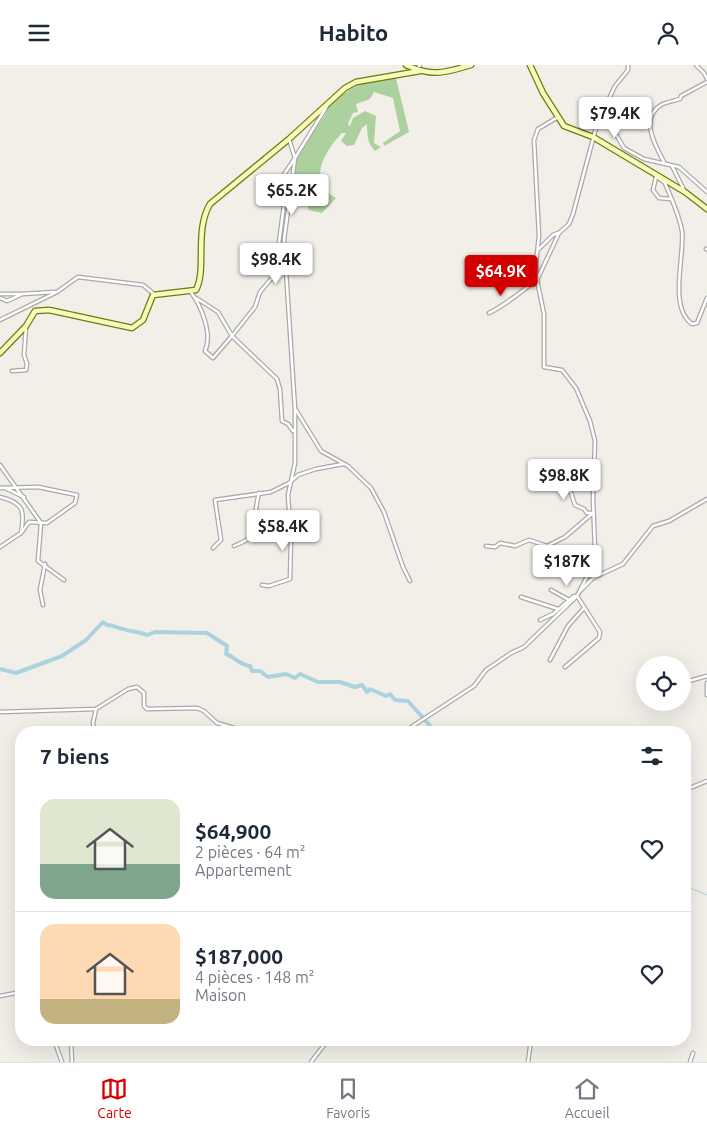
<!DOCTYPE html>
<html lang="fr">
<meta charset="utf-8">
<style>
:root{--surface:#fff;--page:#f2f2f3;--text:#1f2937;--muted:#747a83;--line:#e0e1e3;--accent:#d40000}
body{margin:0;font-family:Ubuntu,sans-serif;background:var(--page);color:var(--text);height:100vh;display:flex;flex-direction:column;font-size:19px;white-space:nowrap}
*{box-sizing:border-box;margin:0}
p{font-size:16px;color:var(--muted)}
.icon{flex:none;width:28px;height:28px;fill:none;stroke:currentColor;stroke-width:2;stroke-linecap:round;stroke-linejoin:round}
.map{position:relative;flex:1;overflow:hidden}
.side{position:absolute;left:15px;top:661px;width:676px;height:320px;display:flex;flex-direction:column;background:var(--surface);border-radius:20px;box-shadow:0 5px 20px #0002}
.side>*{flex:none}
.buttons{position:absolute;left:636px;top:591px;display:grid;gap:10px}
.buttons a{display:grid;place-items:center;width:55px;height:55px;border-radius:50%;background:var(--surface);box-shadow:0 5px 20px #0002;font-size:25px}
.price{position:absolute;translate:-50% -42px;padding:0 11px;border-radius:5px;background:#fff;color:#222;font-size:16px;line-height:32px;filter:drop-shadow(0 1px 2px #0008)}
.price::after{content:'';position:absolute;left:50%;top:30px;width:15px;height:11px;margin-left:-8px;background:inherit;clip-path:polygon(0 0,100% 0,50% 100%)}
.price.current{background:var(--accent);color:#fff}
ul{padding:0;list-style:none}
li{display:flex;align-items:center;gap:15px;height:125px;padding:0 25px}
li+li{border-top:1px solid var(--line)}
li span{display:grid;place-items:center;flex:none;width:140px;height:100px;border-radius:15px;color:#555}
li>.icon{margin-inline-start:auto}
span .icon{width:60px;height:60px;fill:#fffc;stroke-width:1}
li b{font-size:21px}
h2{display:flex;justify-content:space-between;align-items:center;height:60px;padding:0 25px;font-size:21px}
header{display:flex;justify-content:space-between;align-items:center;height:65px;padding:0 25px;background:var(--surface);font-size:22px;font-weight:700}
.dock{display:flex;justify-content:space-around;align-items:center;height:70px;border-top:1px solid var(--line);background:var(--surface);font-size:14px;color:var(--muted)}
.dock a{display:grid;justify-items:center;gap:2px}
.dock .current{color:var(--accent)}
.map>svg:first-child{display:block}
</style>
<header><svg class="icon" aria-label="menu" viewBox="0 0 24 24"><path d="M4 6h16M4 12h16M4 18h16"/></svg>Habito<svg class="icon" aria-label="person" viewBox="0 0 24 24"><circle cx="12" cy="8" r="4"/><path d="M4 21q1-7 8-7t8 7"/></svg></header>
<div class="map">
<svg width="707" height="997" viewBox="0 0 707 997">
<rect width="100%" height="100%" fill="#f2efe9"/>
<path fill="#add19e" d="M 395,9 L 409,67 L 384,81 L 383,78 L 400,66 L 393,33 L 374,27 L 370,34 L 356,39 L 358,47 L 353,48 L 348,59 L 350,61 L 353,53 L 365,46 L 376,51 L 374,78 L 381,82 L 375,86 C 367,78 367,69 367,59 L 362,63 L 354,80 L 347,81 L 341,76 L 346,68 L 342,68 C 325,86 306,116 336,133 L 322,148 L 309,145 L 295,113 L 296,92 L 325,50 L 330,37 L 363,17 Z"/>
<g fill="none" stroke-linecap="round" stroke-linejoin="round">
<path stroke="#aad3df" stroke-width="1" d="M 685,821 L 707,830"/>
<path stroke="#aad3df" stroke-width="4" d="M 0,604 L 16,608 L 62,591 L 86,575 L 103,557 L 107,560 C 114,560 117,563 123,564 C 131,567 139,566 147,570 L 155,567 L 207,568 L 227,581 L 226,589 C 235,592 239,600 250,601 L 252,606 L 260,606 L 268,612 L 286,609 L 295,613 L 300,609 L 318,617 L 340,617 L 355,622 L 362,620 L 367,627 L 370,624 L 386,631 L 390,629 L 395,635 L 408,636 L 432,663 L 444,668"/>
<g stroke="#a9a9a9" stroke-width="5">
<g id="street">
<path d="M 696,0 L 704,8 L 707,14"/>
<path d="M 419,1 L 420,0"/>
<path d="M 598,59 L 611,61 L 624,83 L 644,94 L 679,102 L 707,127"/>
<path d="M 664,97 C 656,82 639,53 661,40 C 666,37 674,36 680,34 L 681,31 L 707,17"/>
<path d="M 672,101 L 684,125"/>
<path d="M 656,112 L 653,125 L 659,133 L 671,134"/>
<path d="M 658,113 L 665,118 C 671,133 679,149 682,166 C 685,191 668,242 692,259 L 697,258 L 707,233"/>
<path d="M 706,184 L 707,184"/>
<path d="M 538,185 L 553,170 L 558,168"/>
<path d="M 283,206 L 278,185 L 285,132 L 281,114 L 295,93 L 289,74"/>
<path d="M 190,226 C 201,240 213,269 205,286 L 213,293 L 232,271 L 277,314 L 280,324 L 282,356 L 288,359 L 293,366"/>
<path d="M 0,229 L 21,229"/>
<path d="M 0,233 L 7,236 L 22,229 L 55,227"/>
<path d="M 196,233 L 218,247 L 232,271 L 255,242 L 260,227 L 282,201"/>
<path d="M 489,248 C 508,239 521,226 537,215 L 536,198 L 539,171 L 534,75 L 538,64 L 558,52"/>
<path d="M 0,255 L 57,227 L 78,212 L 143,220 L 154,229"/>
<path d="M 12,306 L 26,305 L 27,299 L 24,290 L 26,262"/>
<path d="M 296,345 L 321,386 L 348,401 L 371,423 L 384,447 L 403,502 L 410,516"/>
<path d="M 0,400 L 41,458 L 38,496 L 64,515"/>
<path d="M 542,404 L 552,408 L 565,410 L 575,440 L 584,444 L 587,448 L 592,448"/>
<path d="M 0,423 L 38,422 L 77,430 L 75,438 L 47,458 L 29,457 L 21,468"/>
<path d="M 5,423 L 24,432"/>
<path d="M 0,432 C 24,438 25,446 21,468 L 0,482"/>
<path d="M 249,473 L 291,473 L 290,514 L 269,521 L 262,520"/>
<path d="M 291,473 L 288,430 L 295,398 L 295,344 L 284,175 L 295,93 L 327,41"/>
<path d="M 234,481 C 238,479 244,477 248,474 C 254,469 256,437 259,428"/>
<path d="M 486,481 L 495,482 L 500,478 L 515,481 L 529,475 L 547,481 L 565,472 L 593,448"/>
<path d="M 213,483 L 221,475 L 215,435 L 271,427 L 289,418 L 298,410 L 316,404 L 343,399"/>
<path d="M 551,525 L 569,535"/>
<path d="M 580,526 L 593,513 L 623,499 L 653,461 L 669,456 L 707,434"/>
<path d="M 521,532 L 558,544"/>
<path d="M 43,540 L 40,525 L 45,499"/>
<path d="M 540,555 L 553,549 L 574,531 L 577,531"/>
<path d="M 550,595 L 568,561 L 584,543"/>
<path d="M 565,602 L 599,573 L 600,567 L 577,531 L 593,500 L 595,485 L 593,434 L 595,376 L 590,356 L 576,323 L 562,305 L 544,302 L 544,249 L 537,215 L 559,168 L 569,159 L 573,149 L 597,59 L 615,21 L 628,5 L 628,0"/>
<path d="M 682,618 L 707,611"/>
<path d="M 707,630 L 707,618"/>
<path d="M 0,647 L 96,644 L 128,624 L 137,622 L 144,628 L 144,641 L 147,644 L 197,643 L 204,646 L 217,658 L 251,668"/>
<path d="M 94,668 L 93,658 L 96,644"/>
<path d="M 402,668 L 474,621 L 486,605 L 511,588 L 524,582 L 577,531"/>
<path d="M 685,725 L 707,716"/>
<path d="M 0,931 L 21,927"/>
<path d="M 54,975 L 62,997"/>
<path d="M 71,975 L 72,997"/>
<path d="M 311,997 L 328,975"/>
<path d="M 528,997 L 531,975"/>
<path d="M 690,997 L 693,988"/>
</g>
</g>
<g stroke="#707d05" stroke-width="7">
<g id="secondary">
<path d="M 406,0 C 432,12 444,8 471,0"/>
<path d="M 530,0 L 543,28 L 564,61 L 593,72 L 685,127 L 707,144"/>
<path d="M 0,288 L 26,261 L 35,246 L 49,245 L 132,263 L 143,255 L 153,230 L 196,225 C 207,204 194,166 210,139 L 289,74 L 345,23 L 356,17 L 420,6"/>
</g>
</g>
<use href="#street" stroke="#fff" stroke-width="2.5"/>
<use href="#secondary" stroke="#f7fabf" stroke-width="4.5"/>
</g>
</svg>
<div class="buttons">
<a><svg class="icon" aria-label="locate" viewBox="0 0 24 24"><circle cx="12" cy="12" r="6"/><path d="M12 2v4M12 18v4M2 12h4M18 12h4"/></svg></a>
</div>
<b class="price" style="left:615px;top:74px">$79.4K</b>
<b class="price" style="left:292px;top:151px">$65.2K</b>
<b class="price" style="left:276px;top:220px">$98.4K</b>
<b class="price current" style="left:501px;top:232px">$64.9K</b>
<b class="price" style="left:564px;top:436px">$98.8K</b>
<b class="price" style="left:283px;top:487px">$58.4K</b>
<b class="price" style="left:567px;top:522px">$187K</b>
<section class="side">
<h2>7 biens<svg class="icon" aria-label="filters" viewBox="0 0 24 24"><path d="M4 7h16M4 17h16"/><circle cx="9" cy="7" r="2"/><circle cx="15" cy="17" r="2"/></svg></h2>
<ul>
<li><span style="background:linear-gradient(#dfe7d0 65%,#7fa58c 0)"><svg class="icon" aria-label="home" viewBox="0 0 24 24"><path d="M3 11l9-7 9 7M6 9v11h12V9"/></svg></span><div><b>$64,900</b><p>2 pièces · 64 m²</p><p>Appartement</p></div><svg class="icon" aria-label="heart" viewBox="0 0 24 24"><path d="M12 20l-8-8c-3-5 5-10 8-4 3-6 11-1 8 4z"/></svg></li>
<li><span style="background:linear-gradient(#ffd9b3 75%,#c2b280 0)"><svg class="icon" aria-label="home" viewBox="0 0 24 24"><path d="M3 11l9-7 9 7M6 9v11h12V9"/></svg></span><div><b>$187,000</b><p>4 pièces · 148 m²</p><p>Maison</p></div><svg class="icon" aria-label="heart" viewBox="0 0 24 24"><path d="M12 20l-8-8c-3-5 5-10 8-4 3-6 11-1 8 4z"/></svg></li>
</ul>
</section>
</div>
<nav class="dock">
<a class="current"><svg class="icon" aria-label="map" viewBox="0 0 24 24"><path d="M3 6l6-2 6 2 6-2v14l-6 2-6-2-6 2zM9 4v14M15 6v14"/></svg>Carte</a>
<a><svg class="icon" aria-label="saved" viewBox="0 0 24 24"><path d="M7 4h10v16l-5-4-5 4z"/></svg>Favoris</a>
<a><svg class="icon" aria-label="home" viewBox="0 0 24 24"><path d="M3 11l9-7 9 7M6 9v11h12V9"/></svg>Accueil</a>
</nav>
